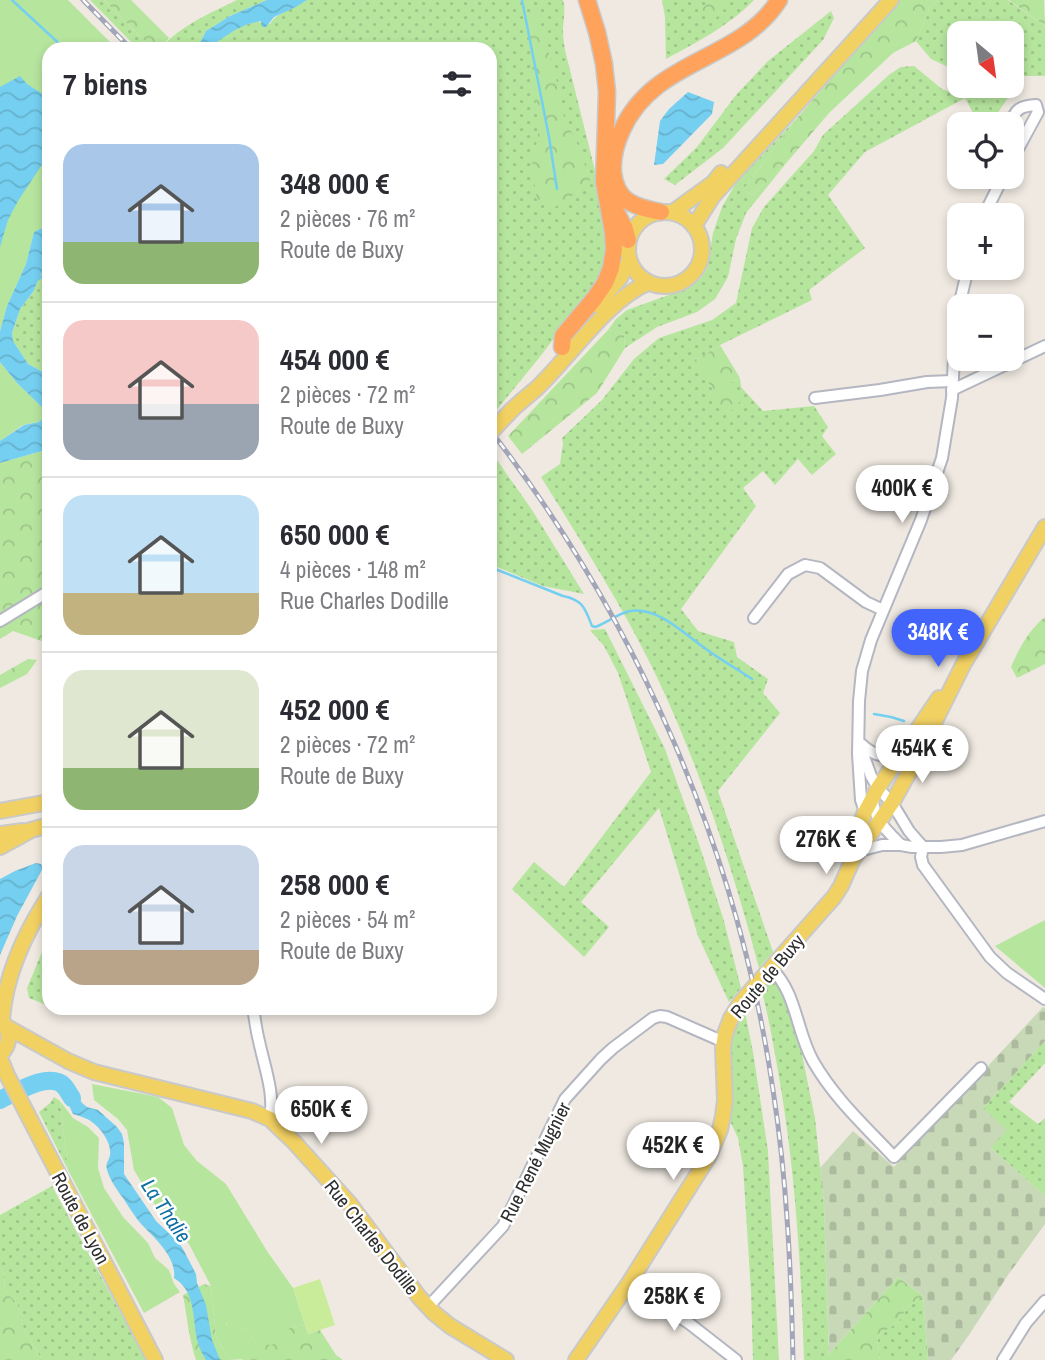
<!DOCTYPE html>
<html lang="fr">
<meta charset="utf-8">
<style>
:root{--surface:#fff;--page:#f2f2f3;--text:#2b2b33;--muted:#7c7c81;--line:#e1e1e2;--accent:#4264fb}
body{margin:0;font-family:"Archivo Narrow",sans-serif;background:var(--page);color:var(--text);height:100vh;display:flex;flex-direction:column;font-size:26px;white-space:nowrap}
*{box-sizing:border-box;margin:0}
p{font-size:23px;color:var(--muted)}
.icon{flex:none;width:38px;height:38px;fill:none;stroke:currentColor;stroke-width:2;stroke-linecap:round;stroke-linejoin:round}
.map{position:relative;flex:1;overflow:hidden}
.drawer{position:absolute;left:42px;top:42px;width:455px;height:973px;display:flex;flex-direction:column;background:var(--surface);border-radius:21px;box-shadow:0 4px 10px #0003}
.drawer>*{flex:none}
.needle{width:46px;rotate:151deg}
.fabs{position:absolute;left:947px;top:21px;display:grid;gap:14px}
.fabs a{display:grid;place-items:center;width:77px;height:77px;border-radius:14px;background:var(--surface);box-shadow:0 4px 10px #0003;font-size:35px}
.price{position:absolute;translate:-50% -60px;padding:0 16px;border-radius:24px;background:#fff;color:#222;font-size:23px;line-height:46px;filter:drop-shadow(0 2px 4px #0008)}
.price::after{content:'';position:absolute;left:50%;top:42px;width:21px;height:16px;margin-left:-10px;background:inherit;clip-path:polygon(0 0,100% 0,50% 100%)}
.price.current{background:var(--accent);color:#fff}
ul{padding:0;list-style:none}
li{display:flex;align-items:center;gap:21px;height:175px;padding:0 21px}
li+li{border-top:2px solid var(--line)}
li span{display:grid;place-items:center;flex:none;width:196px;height:140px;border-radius:21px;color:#555}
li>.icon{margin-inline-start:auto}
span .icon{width:84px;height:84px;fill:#fffc;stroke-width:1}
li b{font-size:30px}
h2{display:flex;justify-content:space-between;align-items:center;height:84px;padding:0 21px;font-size:30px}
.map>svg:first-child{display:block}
</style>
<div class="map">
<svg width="1045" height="1360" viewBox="0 0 1045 1360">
<defs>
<pattern id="grass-dots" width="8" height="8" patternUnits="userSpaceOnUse" patternTransform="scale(1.75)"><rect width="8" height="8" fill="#b6e59e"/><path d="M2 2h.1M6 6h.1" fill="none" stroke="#9dc588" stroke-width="1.8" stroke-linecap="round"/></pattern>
<pattern id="forest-crowns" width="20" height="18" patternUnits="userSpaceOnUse" patternTransform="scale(1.75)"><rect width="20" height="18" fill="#b6e59e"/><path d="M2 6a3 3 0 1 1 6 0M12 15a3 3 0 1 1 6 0" fill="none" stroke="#9dc588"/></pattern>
<pattern id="cemetery-stones" width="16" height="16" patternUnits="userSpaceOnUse" patternTransform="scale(1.75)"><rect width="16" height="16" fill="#c8d9b8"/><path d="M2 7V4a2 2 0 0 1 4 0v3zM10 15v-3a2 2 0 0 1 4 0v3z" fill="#acbb9e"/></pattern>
<pattern id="water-waves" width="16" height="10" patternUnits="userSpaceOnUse" patternTransform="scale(1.75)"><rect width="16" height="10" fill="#75cff0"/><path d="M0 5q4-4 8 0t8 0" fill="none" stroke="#66b2ce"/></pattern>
</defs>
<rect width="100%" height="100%" fill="#efe9e1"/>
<g fill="url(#grass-dots)">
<path d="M 90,0 L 104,0 L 153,49 L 138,49 Z"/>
<path d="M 237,0 L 267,0 L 230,16 L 206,31 L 201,41 L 191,48 L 160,49 C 180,26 210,13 237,0 Z"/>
<path d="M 307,0 L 563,0 C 566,11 563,20 563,31 C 563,38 564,44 565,50 L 606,215 L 609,242 L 606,260 L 595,284 L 539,358 L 490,418 L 490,49 L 206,49 C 223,38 248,15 270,24 C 277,12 295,8 307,0 Z"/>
<path d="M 662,0 L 754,0 C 729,26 697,42 666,59 L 665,17 Z"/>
<path d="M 938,0 L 1008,0 L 1045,26 L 1045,76 L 1012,76 L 1012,33 L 959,33 L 959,72 L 931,59 L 916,41 L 931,6 Z"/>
<path d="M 831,11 L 834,18 L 823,40 L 723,148 L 675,185 L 664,179 L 697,147 L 736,95 L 768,61 Z"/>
<path d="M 914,66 L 942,89 L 965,98 L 1008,98 L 990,124 L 979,124 L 965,98 L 865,152 L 828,195 L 865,248 L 809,290 L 812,300 L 720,345 L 696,360 L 730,383 L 740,378 L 741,387 L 763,411 L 814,406 L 828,427 L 822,436 L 836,454 L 812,475 L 798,459 L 775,485 L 763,471 L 743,488 L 756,506 L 681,609 L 698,631 L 734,642 L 737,657 L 768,679 L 763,693 L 780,713 L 718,791 L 773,952 L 759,968 C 734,873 704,780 663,690 C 629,616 584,546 541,477 L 560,464 L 563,443 L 562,438 L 602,400 L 634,359 L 659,338 L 712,320 L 736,303 L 752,228 L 764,207 L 814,151 L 823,135 L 890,74 L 901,67 Z"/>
<path d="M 797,118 L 743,190 L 753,195 L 788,161 L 746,213 L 736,239 L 728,277 L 715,299 L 697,312 L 657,327 L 625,348 L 624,335 L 608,330 L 616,319 L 627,310 L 691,287 L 700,279 L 707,269 L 713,233 L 722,207 L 736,183 Z"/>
<path d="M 49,267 L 49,378 L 43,372 L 28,364 L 13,341 L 12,333 L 20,309 L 33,292 L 41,274 Z"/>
<path d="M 492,453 L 532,510 L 584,594 L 543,586 L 490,564 L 490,492 L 497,486 L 497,474 L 490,465 L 490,456 Z"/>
<path d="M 605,629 L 665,749 L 699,844 L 724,921 L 741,988 L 729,1002 L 698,936 L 659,808 L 581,902 L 609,927 L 584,957 L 512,889 L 534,862 L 564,887 L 651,772 L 618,673 L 604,646 L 590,630 Z"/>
<path d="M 49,935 L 49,1006 L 29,998 L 27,988 Z"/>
<path d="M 772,978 L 776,981 L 798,1035 L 815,1118 L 824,1205 L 829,1360 L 804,1360 C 801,1263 795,1167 778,1071 C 773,1044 769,1018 762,992 Z"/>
<path d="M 745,1012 L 753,1052 L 768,1151 L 779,1360 L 753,1360 L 751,1291 L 743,1166 L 738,1138 L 731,1123 L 730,1046 L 738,1021 Z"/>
<path d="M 1045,1041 L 1045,1063 L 1009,1102 L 1038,1124 L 1045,1118 L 1045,1196 L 991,1148 L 983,1108 Z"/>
<path d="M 54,1097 L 60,1101 L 68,1170 L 39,1112 L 50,1103 Z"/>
<path d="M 52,1186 L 146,1360 L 42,1360 L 24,1330 L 17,1303 L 5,1291 L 4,1273 L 0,1268 L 0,1215 Z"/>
<path d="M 923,1296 L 928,1360 L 880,1360 L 877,1337 L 899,1321 L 908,1306 Z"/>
</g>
<g fill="url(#forest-crowns)">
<path d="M 104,0 L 131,0 L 169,38 L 160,49 L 153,49 Z"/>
<path d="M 711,0 L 733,0 L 715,19 L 700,11 Z"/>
<path d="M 900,0 L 938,0 L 931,6 L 916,41 L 893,53 L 829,113 L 788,161 L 753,195 L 743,190 L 797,118 Z"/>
<path d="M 1009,0 L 1044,0 L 1045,26 Z"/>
<path d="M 537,11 L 561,97 L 564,118 L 578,145 L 590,180 L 573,195 L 552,209 L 537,201 L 532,164 L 539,131 L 527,23 Z"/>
<path d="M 608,330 L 624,335 L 625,348 L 597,393 L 522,454 L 508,436 Z"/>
<path d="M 720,345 L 740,378 L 730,383 L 741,393 C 741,405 735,409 726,414 L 696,360 Z"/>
<path d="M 49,449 L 49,585 L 0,617 L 0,463 Z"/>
<path d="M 49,597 L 49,641 L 47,643 L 13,631 L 0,639 L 0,627 Z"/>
<path d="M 1045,617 L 1045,664 L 1017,678 L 1011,667 C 1019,648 1029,630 1045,617 Z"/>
<path d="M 28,659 L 37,660 L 27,674 L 0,688 L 0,675 Z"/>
<path d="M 0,1268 L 4,1273 L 5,1291 L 17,1303 L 24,1330 L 42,1360 L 0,1360 Z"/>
<path d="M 898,1277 L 923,1296 L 908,1306 L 899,1321 L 877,1337 L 880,1360 L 829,1360 L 829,1354 Z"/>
<path d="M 204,1284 L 211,1286 L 216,1337 L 229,1360 L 196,1360 C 189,1339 187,1317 183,1295 Z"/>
<path d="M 230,1320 L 245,1330 L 257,1344 L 291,1327 L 305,1325 L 308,1334 L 320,1330 L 336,1355 L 343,1360 L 240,1360 L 244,1359 L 226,1322 Z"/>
</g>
<path fill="url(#cemetery-stones)" d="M 1043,1007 L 1045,1008 L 1045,1041 L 983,1108 L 1007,1130 L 991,1148 L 1045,1196 L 1045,1224 L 1008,1275 L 969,1335 L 951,1360 L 928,1360 L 923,1296 L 898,1277 L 829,1354 L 824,1205 L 820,1168 L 853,1131 L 894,1167 Z"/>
<g fill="#b6e59e">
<path d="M 0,0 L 68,0 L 117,49 L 49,49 L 49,210 L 46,216 L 46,226 L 34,232 L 26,264 L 7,306 L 0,331 Z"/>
<path d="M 0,362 L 17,383 L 48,413 L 39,422 L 23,425 L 0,441 Z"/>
<path d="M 1045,920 L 1045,988 L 995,946 Z"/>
<path d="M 92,1084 L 158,1097 L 172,1108 L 184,1145 L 197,1161 L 226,1184 L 267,1251 L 293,1288 L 305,1325 L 291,1327 L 272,1345 L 257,1344 L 245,1330 L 230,1321 L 226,1323 L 234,1336 L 241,1342 L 245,1359 L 229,1360 L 216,1337 L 211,1286 L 189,1244 L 164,1220 L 134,1170 L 127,1130 L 118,1119 L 94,1100 Z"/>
<path d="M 60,1101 L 73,1118 L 88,1127 L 99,1138 L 98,1168 L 104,1188 L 123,1217 L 148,1243 L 155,1258 L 169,1270 L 174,1284 L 180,1292 L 144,1313 L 68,1170 Z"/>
</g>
<path fill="#c9ec9a" d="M 320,1279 L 335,1325 L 308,1334 L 293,1288 Z"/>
<g fill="url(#water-waves)">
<path d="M 267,0 L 307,0 L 296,7 L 274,17 L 266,27 L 262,27 L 261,21 L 248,24 L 235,30 L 206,49 L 189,49 L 201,41 L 206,31 L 230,16 Z"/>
<path d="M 20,76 L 27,84 L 49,98 L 49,154 L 18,201 L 8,220 L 0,247 L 0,87 Z"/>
<path d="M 688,92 L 714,102 L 712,114 L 663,164 L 654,165 L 660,121 L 669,109 Z"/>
<path d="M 49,210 L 49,242 L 44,249 L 49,260 L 49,267 L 41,274 L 33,292 L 20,309 L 12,333 L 13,341 L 28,364 L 43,372 L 49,378 L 49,449 L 0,463 L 0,441 L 24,425 L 39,422 L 48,413 L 17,383 L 0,362 L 0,331 L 7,306 L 26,264 L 34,232 L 46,226 L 46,216 Z"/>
<path d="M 36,863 L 41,864 L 43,868 L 17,916 L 0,955 L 0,879 L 15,871 Z"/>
<path d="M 43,1073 L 51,1073 L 52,1086 L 41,1087 L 26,1095 L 19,1081 Z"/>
<path d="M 58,1074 L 63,1075 L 69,1081 L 82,1103 L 87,1107 L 98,1110 L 117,1127 L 122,1134 L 124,1143 L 124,1174 L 156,1221 L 179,1243 L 183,1249 L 196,1274 L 197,1283 L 206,1305 L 212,1340 L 220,1360 L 206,1360 C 201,1352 197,1343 196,1334 C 193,1314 194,1290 174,1278 C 177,1258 155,1238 142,1225 C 135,1217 129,1207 123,1198 C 117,1190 110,1180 107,1170 C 105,1163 109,1161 110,1155 C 112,1144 101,1128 92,1122 C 87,1118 79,1116 73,1114 L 67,1101 L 58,1087 Z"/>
</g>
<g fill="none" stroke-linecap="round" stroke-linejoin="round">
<g stroke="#75cff0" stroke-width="2.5">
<path d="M 12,0 L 65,49"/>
<path d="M 522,0 L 549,137 L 557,189"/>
<path d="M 39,279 L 49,269"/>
<path d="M 490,567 L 563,596 C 583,600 585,608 592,626 L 595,627 C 607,623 618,613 630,611 C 659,607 684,634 706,649 C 721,660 737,669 752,679"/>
<path d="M 874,714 L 891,717 L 904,721"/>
</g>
<path stroke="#75cff0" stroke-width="18" d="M 0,1100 C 14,1093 42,1076 58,1082 C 65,1084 68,1092 72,1098"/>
<g stroke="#b4b7c1" stroke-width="14">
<g id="minor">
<path d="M 1011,124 C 1015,109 1020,106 1036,105 L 1038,112 L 1012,160"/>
<path d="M 984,215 L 1003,177"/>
<path d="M 959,306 L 968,268"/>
<path d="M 952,390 L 1045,346"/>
<path d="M 815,398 L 880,390 L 927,382 L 952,381"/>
<path d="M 754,618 L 788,574 L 805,565 L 820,568 L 866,602 L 883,610"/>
<path d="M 0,621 L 49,591"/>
<path d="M 861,744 C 875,757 885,759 902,748"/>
<path d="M 862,751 L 871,776 L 878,788 L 892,803 L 909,831 L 923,847"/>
<path d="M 873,798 C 873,819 887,831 901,845"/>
<path d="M 865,812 L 861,800 L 858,754 L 859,701 L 862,671 L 871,640 L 921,520 L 942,458 L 952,398 L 954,357 L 959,307"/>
<path d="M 923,847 L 921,857 L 923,865 L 990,957 L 1007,973 L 1045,999"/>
<path d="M 859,851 L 882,845 L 901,845 L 912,847 L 941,847 L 962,845 L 1045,821"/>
<path d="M 771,968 C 797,993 796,1031 813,1061 C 834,1098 866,1127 894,1157 L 981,1068"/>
<path d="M 253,1008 C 255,1019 256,1030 259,1041 C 264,1066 275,1093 270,1119"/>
<path d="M 629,1283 L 690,1324 L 736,1360"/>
<path d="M 428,1307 L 503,1226 L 565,1099 L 601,1059 L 613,1048 L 653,1018 L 660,1016 L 667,1017 L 724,1042"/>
<path d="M 1003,1360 L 1026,1323 L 1045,1301"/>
</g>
</g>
<g stroke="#c9c9c9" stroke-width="18">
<g id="major">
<circle cx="665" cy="249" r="37"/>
<path d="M 673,212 L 713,183 L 721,173"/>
<path d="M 694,226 L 713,196 L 891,0"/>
<path d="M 597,305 L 620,278 L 629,261"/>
<path d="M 508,414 C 517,404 527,397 537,388 C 569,358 608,299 648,283"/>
<path d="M 0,811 L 49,802"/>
<path d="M 0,834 L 23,831"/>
<path d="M 0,847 L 31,830 L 49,825"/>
<path d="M 852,856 L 851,849 L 865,812 L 878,788 L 939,698"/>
<path d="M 756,985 L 834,897 L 841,886 L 853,859 L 892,803 L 912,767 L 963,665 L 1045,527"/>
<path d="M 2,1020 C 5,975 25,933 49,896"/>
<path d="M 7,1027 L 68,1061 L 94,1072 L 252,1111 L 270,1119 L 294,1142 L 350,1204 L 419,1297 L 434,1313 L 450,1326 L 506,1360"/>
<path d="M 0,1055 C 10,1045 11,1033 3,1022"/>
<path d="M 0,1058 L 7,1075 L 155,1360"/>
<path d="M 576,1360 L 629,1283 L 709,1156 L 720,1130 L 723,1116 L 725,1100 L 723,1048 L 725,1034 L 731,1018 L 741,1002"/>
</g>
</g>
<g stroke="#c9c9c9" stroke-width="19">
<g id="highway">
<path d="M 612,204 L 625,229 L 628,240"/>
<path d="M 661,212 C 635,207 616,202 613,172 C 612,158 616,143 622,130 C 654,58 740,62 779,0"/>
<path d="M 562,347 L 563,336 L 594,299 L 605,283 L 611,268 L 614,249 L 613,232 L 604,182 L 607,92 L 604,64 L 597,32 L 587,0"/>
</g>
</g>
<use href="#minor" stroke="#fff" stroke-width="10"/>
<use href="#major" stroke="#f2d163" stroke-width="14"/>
<use href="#highway" stroke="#ffa35c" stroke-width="16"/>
<g stroke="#a3a6b8" stroke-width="5">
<g id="rail">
<path d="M 83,0 L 131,49"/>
<path d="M 490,430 C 638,621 738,851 773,1090 C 787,1180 791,1270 793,1360"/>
</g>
</g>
<use href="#rail" stroke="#fff" stroke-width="2.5" stroke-dasharray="8" stroke-linecap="butt"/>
<g stroke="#c9c9c9" stroke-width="18" stroke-linecap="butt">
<g id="major-bridge">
<path d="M 490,433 L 508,414"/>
<path d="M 741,1002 L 756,985"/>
</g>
</g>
<use href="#major-bridge" stroke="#f2d163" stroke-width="14"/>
</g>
<g text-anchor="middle" stroke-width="5" stroke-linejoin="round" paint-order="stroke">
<g font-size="19" fill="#2e2e2e" stroke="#fff">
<text transform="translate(767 976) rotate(-50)" y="7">Route de Buxy</text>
<text transform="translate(535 1162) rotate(-63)" y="7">Rue René Mugnier</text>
<text transform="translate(81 1218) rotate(62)" y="7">Route de Lyon</text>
<text transform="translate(372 1237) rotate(52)" y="7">Rue Charles Dodille</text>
</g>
<g font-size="21" font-style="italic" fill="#0d6fa3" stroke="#fff">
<text transform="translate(166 1211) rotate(56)" y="7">La Thalie</text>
</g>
</g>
</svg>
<div class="fabs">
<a><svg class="needle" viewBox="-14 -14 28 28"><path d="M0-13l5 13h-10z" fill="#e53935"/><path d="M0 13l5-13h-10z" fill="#7c7c81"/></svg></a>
<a><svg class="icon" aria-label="locate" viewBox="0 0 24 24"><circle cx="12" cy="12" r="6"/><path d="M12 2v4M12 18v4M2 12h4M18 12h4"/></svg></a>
<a>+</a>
<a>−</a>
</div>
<b class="price" style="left:902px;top:525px">400K €</b>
<b class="price current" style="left:938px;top:669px">348K €</b>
<b class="price" style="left:922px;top:785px">454K €</b>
<b class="price" style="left:826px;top:876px">276K €</b>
<b class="price" style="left:321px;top:1146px">650K €</b>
<b class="price" style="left:673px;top:1182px">452K €</b>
<b class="price" style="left:674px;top:1333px">258K €</b>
<section class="drawer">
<h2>7 biens<svg class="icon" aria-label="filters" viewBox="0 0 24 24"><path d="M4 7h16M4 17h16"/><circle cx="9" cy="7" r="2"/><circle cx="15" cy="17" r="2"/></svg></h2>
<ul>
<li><span style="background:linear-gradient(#a9c7e8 70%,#8fb573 0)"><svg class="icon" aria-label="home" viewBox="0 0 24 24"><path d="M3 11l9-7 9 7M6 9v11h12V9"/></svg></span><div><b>348 000 €</b><p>2 pièces · 76 m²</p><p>Route de Buxy</p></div></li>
<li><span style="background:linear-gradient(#f6c9c9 60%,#9aa5b1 0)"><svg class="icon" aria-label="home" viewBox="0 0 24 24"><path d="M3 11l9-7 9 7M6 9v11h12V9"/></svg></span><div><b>454 000 €</b><p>2 pièces · 72 m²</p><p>Route de Buxy</p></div></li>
<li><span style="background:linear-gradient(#bfe0f5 70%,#c2b280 0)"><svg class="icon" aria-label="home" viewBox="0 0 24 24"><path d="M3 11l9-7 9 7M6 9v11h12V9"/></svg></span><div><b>650 000 €</b><p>4 pièces · 148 m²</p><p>Rue Charles Dodille</p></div></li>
<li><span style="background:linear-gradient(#dfe7d0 70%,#8fb573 0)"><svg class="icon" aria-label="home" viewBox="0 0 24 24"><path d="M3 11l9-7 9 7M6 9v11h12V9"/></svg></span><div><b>452 000 €</b><p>2 pièces · 72 m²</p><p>Route de Buxy</p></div></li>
<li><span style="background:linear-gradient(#c9d6e8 75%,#b9a48a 0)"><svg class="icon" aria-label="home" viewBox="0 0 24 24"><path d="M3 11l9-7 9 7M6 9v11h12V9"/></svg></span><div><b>258 000 €</b><p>2 pièces · 54 m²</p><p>Route de Buxy</p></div></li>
</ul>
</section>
</div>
